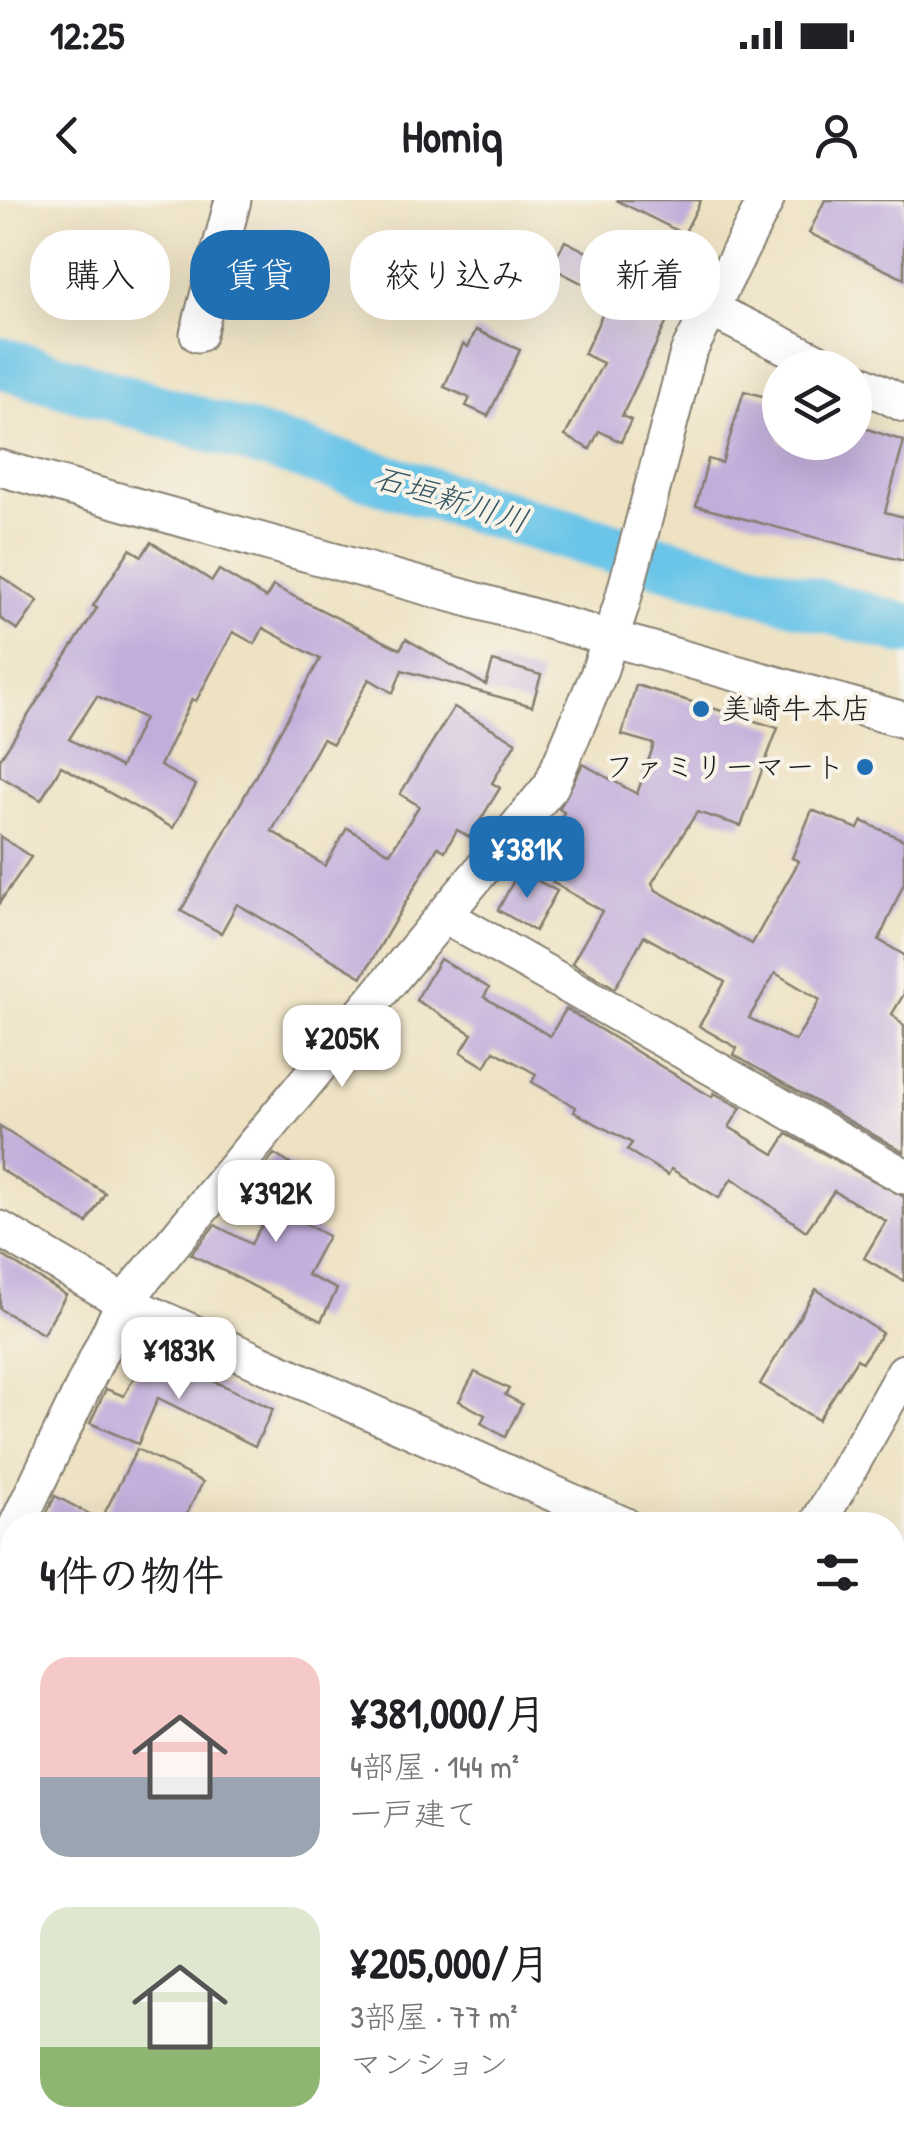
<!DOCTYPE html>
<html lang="ja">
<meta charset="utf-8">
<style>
:root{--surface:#fff;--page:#f6f6f6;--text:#202124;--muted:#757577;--accent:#1f6fb2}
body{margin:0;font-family:"Patrick Hand","Klee One",sans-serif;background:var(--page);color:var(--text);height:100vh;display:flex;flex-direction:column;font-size:38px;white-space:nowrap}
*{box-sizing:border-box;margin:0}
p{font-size:32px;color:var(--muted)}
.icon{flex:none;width:55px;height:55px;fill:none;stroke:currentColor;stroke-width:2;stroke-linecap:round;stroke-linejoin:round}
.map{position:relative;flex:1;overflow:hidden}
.sheet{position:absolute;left:0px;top:1312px;width:905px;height:642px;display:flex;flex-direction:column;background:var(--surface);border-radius:40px 40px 0 0;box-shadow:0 10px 40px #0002}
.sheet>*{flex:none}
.banner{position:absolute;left:30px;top:30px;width:845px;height:90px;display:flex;gap:20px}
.tools{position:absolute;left:762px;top:150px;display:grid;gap:20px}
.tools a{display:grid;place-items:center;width:110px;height:110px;border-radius:50%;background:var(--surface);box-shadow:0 10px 40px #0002;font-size:50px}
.price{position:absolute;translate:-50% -85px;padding:0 22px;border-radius:20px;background:#fff;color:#222;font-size:32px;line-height:65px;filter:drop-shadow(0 2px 5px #0008)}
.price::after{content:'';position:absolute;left:50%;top:60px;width:30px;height:22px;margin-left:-15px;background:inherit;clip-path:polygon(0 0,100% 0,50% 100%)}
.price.on{background:var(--accent);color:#fff}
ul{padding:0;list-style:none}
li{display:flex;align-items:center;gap:30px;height:250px;padding:0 40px}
li span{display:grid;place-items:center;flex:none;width:280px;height:200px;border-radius:30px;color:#555}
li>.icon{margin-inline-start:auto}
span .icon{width:120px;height:120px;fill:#fffc;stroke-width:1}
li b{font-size:42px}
h2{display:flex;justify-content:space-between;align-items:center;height:120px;padding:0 40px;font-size:42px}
.chip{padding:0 35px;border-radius:40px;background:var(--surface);box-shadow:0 10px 40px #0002;font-size:35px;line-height:90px}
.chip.on{background:var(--accent);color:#fff}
.status{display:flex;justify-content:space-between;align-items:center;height:70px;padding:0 50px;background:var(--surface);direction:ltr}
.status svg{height:28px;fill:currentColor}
header{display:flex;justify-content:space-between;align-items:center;height:130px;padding:0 40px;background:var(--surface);font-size:45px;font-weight:700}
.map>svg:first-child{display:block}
</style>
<div class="status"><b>12:25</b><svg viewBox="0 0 49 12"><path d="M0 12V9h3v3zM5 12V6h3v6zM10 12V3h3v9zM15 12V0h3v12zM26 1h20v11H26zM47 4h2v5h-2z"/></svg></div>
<header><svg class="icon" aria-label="back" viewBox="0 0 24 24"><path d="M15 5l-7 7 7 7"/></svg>Homiq<svg class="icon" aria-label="person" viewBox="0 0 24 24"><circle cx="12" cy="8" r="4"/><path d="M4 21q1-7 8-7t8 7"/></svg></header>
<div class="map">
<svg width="904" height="1954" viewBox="0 0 904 1954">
<rect width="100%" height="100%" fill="#f7f3e8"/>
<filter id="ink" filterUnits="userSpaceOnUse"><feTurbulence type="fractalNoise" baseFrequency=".01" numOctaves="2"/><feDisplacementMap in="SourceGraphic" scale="20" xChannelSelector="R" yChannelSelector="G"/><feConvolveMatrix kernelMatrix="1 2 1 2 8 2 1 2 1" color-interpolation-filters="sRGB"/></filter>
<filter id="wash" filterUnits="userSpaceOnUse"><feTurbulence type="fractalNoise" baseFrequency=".0048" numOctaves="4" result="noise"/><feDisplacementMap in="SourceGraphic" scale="40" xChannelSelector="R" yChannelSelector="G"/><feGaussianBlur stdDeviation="2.25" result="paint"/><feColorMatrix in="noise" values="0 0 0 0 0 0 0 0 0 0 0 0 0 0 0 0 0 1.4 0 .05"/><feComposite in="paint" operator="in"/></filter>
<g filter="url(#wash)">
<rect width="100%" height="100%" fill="#eee2c3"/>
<path fill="#6ac5e8" stroke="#437082" stroke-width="2.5" d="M 529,1943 L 529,1942 L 621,1943 L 617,1954 L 525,1954 Z"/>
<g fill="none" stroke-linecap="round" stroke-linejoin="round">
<path stroke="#6ac5e8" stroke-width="52" d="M 0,162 L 551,330 L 904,429"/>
</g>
<g id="blocks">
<g fill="#c2aedb" fill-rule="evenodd">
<path d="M 616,0 L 701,0 L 684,34 Z"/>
<path d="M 825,0 L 904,0 L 904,79 L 809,33 Z"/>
<path d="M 565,41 L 678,98 L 622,216 L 631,220 L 621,242 L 599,231 L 590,249 L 565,236 L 603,163 L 584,154 L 610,98 L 551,67 Z"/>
<path d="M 476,130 L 520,150 L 488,216 L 466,206 L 470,198 L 444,187 L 463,144 L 468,147 Z"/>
<path d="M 744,191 L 780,201 L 780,242 L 855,242 L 855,225 L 904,241 L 885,312 L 904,317 L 904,361 L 696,306 L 708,259 L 722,263 Z"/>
<path d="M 151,342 L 212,381 L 219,370 L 266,398 L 273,386 L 400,449 L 406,439 L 486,485 L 493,461 L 541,475 L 532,506 L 402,470 L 393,493 L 369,479 L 333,544 L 323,539 L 272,631 L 325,666 L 347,628 L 390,653 L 419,606 L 400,594 L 454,507 L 516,542 L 492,583 L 500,588 L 470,637 L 457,630 L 445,651 L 438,647 L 362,777 L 237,704 L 221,733 L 181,711 L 320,459 L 263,428 L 255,444 L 233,432 L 196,501 L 192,499 L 160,566 L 196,585 L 173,628 L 61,566 L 41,600 L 0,576 L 0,559 L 97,408 L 93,406 L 130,349 L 142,356 ZM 97,496 L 144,518 L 121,567 L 69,539 Z"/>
<path d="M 0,376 L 38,401 L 18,430 L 0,418 Z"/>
<path d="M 636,485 L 778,528 L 741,626 L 697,612 L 652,683 L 656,690 L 752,744 L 799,661 L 792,658 L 812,610 L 858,629 L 862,621 L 904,640 L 904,683 L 879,740 L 904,755 L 904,794 L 892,814 L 904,826 L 904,952 L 734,855 L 737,848 L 699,826 L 725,782 L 644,736 L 615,788 L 572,763 L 602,711 L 552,682 L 582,633 L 560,620 L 564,612 L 559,609 L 583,564 L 637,594 L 654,544 L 622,535 ZM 775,773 L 820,800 L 795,841 L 749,818 Z"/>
<path d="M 0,636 L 31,657 L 0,702 Z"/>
<path d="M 519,671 L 557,691 L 535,731 L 498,710 Z"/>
<path d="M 440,759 L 489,788 L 484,797 L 550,836 L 566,809 L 712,897 L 714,893 L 741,908 L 729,927 L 774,954 L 787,934 L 904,997 L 904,1081 L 864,1058 L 886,1021 L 834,991 L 806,1031 L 732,978 L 719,998 L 671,969 L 668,975 L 627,950 L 632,943 L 574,912 L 576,907 L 532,882 L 536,874 L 494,851 L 485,867 L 461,852 L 472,834 L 416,800 Z"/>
<path d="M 0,927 L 105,993 L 87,1023 L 0,969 Z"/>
<path d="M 274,954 L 316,980 L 292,1017 L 328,1036 L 307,1075 L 337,1089 L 321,1121 L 191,1054 L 215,1025 L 251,1044 L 277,998 L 253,983 Z"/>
<path d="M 0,1054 L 66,1095 L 43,1134 L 0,1109 Z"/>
<path d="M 816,1089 L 882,1133 L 862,1162 L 857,1159 L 818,1220 L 760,1184 Z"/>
<path d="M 148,1150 L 273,1209 L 255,1246 L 158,1198 L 138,1244 L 90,1223 L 106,1189 L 124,1196 Z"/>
<path d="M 475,1172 L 509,1189 L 505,1195 L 522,1204 L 505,1237 L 481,1223 L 485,1215 L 459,1201 Z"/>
<path d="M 137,1249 L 203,1282 L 181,1325 L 41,1325 L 55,1296 L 101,1320 Z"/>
</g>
</g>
</g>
<g filter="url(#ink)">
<use href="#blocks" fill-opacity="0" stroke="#857f70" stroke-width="2.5"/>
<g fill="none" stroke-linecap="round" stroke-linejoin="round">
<g stroke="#857f70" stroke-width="39">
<g id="minor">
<path d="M 712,110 L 830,168"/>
<path d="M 198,134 L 233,0"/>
<path d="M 855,180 L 904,204"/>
<path d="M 0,268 L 904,520"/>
<path d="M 445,716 L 904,976"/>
<path d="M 0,1029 L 124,1102 L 624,1325"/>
<path d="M 17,1325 L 124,1102 L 551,586 L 598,475 L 622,403 L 688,153 L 766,0"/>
<path d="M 817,1325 L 904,1172"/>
<path d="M 0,1360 L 12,1334"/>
<path d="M 892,1440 L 904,1445"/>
<path d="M 328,1954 L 336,1942"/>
</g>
</g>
<use href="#minor" stroke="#fff" stroke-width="35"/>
</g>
</g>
<g fill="#1f6fb2" stroke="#f7f3e8" stroke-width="4">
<circle cx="701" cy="509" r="10"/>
<circle cx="865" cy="567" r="10"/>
</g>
<g text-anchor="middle" stroke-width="8" stroke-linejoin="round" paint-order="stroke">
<g font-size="30" fill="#1c1c1c" stroke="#f7f3e8" text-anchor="start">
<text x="721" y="519">美崎牛本店</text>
<text x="845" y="577" text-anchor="end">ファミリーマート</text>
</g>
<g font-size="32" font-style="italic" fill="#375763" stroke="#f7f3e8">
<text transform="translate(451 299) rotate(17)" y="11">石垣新川川</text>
</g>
</g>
</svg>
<div class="tools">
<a><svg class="icon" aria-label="layers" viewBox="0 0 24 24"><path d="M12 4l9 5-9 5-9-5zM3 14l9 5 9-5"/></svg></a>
</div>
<b class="price on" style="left:527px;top:701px">¥381K</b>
<b class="price" style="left:342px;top:890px">¥205K</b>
<b class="price" style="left:276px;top:1045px">¥392K</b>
<b class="price" style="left:179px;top:1202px">¥183K</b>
<div class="banner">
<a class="chip">購入</a>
<a class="chip on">賃貸</a>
<a class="chip">絞り込み</a>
<a class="chip">新着</a>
</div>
<section class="sheet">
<h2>4件の物件<svg class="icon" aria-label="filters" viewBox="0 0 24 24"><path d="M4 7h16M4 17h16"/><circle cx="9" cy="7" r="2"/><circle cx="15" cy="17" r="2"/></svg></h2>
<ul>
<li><span style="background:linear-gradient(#f6c9c9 60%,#9aa5b1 0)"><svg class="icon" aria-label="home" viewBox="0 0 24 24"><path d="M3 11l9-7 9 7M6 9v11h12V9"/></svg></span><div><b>¥381,000/月</b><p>4部屋 · 144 m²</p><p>一戸建て</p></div></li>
<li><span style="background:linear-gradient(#dfe7d0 70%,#8fb573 0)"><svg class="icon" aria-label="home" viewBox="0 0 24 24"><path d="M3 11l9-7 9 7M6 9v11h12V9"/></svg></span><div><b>¥205,000/月</b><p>3部屋 · 77 m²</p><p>マンション</p></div></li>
</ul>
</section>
</div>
